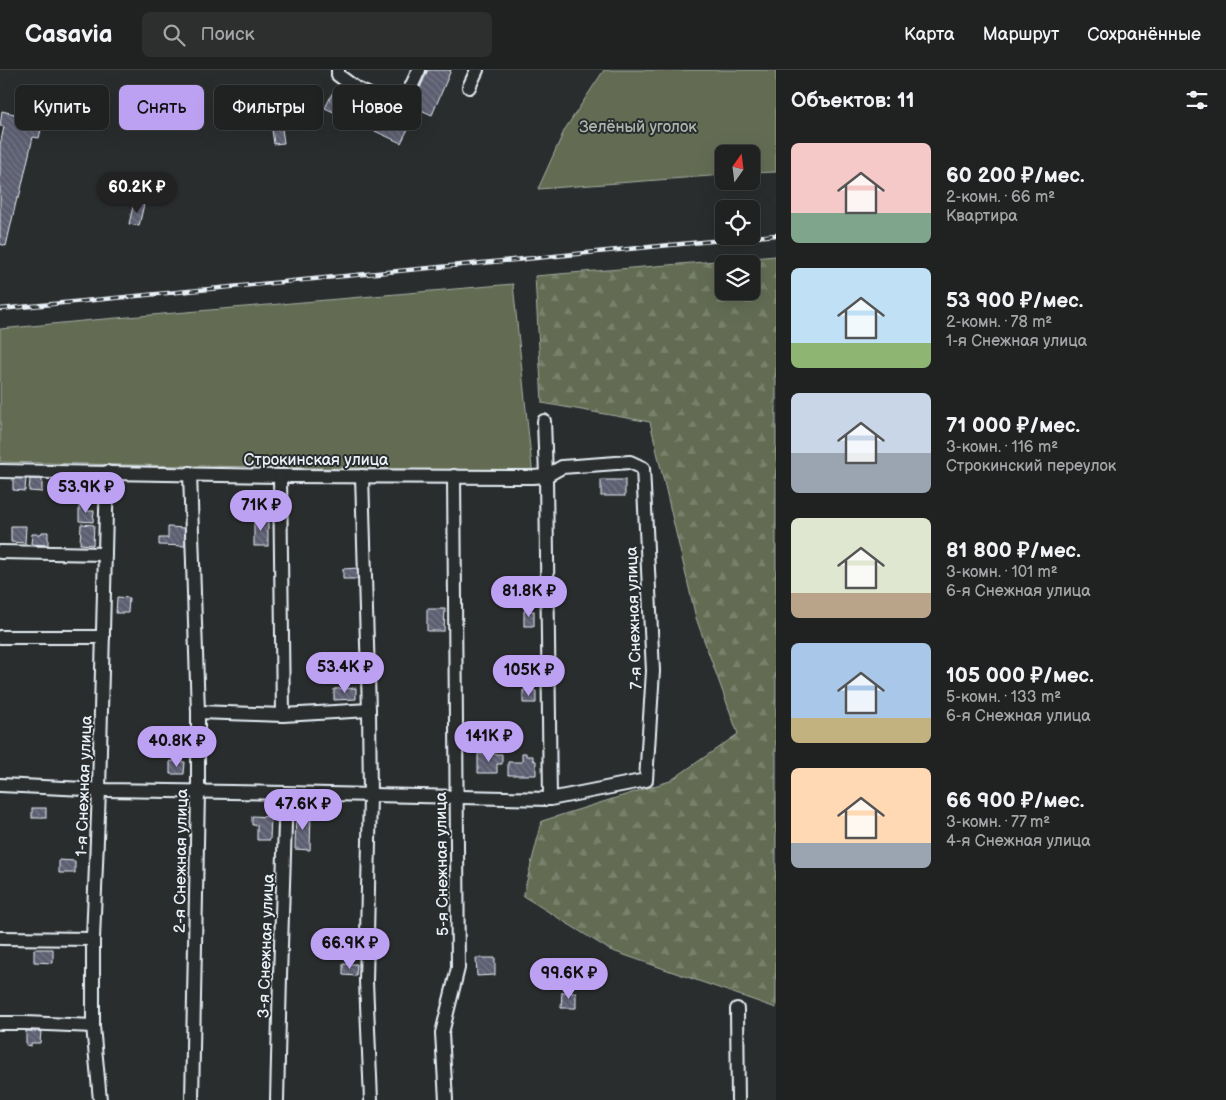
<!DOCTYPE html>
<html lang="ru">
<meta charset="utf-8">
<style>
:root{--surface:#202222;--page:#2d2f2f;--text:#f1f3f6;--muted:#a2a4a5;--line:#3d3f40;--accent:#bca0f2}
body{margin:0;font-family:"Balsamiq Sans",sans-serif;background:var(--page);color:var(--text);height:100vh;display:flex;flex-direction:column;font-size:19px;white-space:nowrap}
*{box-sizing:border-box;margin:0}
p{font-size:16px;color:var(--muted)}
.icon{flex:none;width:28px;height:28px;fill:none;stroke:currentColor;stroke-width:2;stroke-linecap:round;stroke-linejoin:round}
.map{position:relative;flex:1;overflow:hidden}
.sheet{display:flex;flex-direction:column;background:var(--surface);width:450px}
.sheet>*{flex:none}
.top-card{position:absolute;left:15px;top:15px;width:475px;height:45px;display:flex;gap:10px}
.needle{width:32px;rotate:14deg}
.fabs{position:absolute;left:715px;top:75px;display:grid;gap:10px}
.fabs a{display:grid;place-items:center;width:45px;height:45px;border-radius:8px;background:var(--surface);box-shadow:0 5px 20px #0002,0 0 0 1px var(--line);font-size:25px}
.price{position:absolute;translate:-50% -42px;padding:0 11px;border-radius:18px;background:var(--accent);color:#111;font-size:16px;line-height:32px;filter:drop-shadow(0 1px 2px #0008)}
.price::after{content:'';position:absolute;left:50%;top:30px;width:15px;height:11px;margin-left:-8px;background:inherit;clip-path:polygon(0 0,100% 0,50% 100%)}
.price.current{background:#222;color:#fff}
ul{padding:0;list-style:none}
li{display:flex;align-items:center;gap:15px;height:125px;padding:0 15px}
li span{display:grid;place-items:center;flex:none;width:140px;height:100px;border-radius:8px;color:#555}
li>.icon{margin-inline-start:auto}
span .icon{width:60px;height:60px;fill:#fffc;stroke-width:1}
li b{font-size:21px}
h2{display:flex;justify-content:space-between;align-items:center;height:60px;padding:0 15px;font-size:21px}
.pill{padding:0 18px;border-radius:8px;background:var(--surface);box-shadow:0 5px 20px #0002,0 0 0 1px var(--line);font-size:18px;line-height:45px}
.pill.current{background:var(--accent);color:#111}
header{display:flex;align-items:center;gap:30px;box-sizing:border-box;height:70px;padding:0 25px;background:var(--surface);border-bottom:1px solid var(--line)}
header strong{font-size:24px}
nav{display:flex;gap:28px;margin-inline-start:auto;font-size:18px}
.search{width:350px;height:45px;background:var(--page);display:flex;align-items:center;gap:12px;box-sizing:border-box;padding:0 18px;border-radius:8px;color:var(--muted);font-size:19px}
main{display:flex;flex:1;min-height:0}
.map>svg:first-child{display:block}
</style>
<header>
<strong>Casavia</strong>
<div class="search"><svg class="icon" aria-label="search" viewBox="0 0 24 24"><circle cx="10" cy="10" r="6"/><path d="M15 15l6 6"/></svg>Поиск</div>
<nav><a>Карта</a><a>Маршрут</a><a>Сохранённые</a></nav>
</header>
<main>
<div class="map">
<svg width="776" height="1030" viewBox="0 0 776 1030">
<defs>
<pattern id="forest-firs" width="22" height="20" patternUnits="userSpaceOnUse" patternTransform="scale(1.25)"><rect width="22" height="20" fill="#636c52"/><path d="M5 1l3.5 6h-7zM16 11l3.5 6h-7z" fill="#79816c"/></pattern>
<pattern id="building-back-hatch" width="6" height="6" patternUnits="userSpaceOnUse" patternTransform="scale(1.25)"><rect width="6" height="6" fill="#5d5f71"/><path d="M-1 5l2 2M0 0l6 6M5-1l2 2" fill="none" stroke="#747686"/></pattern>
</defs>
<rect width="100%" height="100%" fill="#2a2d2e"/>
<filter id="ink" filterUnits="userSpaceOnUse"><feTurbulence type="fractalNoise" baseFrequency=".02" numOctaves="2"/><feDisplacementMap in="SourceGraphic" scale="10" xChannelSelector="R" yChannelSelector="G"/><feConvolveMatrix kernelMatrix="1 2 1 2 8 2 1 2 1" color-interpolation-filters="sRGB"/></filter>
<g filter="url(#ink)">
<path fill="url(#forest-firs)" stroke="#a6aea5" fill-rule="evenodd" d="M 776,186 L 776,938 L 610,880 L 523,826 L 542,751 L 670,711 L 738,664 L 696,548 L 650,352 L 542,333 L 535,206 ZM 724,194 L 751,194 L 751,221 L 724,221 Z"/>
<g fill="#636c52" stroke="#a6aea5">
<path d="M 604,0 L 776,0 L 776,102 L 751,103 L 751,84 L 724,84 L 724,105 L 538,119 L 565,59 Z"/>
<path d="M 513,214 L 533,407 L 405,399 L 128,395 L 0,392 L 0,259 L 93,250 Z"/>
</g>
<g fill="url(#building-back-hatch)" stroke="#e8f1f8">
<path d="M 428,0 L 451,0 L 432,45 L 412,36 Z"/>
<path d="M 284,17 L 287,43 L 264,46 L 261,20 Z"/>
<path d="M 335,18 L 411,53 L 401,73 L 325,38 Z"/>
<path d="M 2,41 L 43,51 L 39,68 L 33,67 L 19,128 L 17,128 L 6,176 L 0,174 L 0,75 L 4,57 L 0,56 Z"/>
<path d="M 280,44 L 284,73 L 274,74 L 270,45 Z"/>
<path d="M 134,132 L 144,134 L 139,156 L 129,154 Z"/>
<path d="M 13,407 L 26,408 L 25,421 L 13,420 Z"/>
<path d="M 30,409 L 42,409 L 42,422 L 29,421 Z"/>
<path d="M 81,409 L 94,410 L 93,427 L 80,427 Z"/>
<rect x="601" y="410" width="24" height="16"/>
<path d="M 79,435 L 87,436 L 87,441 L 94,441 L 93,452 L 79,451 Z"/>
<rect x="254" y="449" width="14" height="27"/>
<path d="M 81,454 L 94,455 L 93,475 L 80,474 Z"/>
<path d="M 11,456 L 26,456 L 25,473 L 11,472 Z"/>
<path d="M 168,457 L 185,458 L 185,476 L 159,475 L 159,468 L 168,468 Z"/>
<path d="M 42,462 L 48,462 L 48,475 L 31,474 L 32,464 L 41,464 Z"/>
<path d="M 358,498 L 358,509 L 343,509 L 343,499 Z"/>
<path d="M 117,527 L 129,528 L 128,543 L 116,543 Z"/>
<path d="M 427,539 L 445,539 L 444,561 L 427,561 Z"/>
<rect x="524" y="541" width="10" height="15"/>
<path d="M 356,618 L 356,629 L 334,630 L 334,619 Z"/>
<path d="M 523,620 L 536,621 L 536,633 L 523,633 Z"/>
<path d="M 522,683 L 526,683 L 526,686 L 533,686 L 533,690 L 536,691 L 536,705 L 508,705 L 508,692 L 522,692 Z"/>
<path d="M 478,684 L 502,684 L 502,694 L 497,694 L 497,703 L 478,703 Z"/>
<path d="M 170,691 L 185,692 L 184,704 L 170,704 Z"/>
<rect x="32" y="738" width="14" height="10"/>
<path d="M 296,741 L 311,742 L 310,780 L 295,779 Z"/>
<path d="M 252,746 L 271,747 L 270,770 L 257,770 L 257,755 L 252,755 Z"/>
<path d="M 59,790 L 75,791 L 75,803 L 59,803 Z"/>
<path d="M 34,879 L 53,879 L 53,893 L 34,892 Z"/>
<path d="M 476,888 L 495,888 L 495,905 L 477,906 Z"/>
<path d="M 343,894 L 357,894 L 356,906 L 343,905 Z"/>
<path d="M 562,922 L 576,923 L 576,938 L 561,938 Z"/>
<path d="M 26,961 L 41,961 L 40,973 L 31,973 L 31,976 L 26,975 Z"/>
</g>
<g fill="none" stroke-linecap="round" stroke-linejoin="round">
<g stroke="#e8f1f8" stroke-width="16">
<g id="minor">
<path d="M 338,0 L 338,5 L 357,19 L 393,36 L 405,30 L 419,0"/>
<path d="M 469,17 L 477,0"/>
<path d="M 544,351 L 546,406 L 550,729"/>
<path d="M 0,401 L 280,406 L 533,407 L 546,406 L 562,397 L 630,392 L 643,398 L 653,601 L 646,710 L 550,729 L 286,723 L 106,720 L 0,715"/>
<path d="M 190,403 L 198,642 L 198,722 L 192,1030"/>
<path d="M 280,406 L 283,645"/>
<path d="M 362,406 L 369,640 L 370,725 L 366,911 L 371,1030"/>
<path d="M 0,482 L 105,484"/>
<path d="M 0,567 L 103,567"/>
<path d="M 198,642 L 283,645 L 369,640"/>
<path d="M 0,868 L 93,869"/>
<path d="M 737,939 L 738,1030"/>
<path d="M 0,953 L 25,953 L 93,956"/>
<path d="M 100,1030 L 93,956 L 93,869 L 99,720 L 107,402"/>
<path d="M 277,1030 L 280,906 L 286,723"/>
<path d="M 446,1030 L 442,963 L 458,898 L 454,406"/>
</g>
</g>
<use href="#minor" stroke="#2a2d2e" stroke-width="12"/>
<g stroke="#e8f1f8" stroke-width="4.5">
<path id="rail" d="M 0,239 L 776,165"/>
</g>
<use href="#rail" stroke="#2a2d2e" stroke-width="2.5" stroke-dasharray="8" stroke-linecap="butt"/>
</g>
</g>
<g text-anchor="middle" stroke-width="4" stroke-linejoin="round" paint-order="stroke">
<g font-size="16" fill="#acb5ad" stroke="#2a2d2e">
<text x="638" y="62">Зелёный уголок</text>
</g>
<g font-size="16" fill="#e8f1f8" stroke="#2a2d2e">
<text x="316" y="395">Строкинская улица</text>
<text transform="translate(633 548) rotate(-92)" y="6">7-я Снежная улица</text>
<text transform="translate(83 716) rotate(-88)" y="6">1-я Снежная улица</text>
<text transform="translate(180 791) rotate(-89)" y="6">2-я Снежная улица</text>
<text transform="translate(441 794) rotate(-91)" y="6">5-я Снежная улица</text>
<text transform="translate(265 876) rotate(-88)" y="6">3-я Снежная улица</text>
</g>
</g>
</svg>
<div class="fabs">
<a><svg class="needle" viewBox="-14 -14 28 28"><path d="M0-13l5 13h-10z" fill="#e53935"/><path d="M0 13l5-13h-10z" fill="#a2a4a5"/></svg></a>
<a><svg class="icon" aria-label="locate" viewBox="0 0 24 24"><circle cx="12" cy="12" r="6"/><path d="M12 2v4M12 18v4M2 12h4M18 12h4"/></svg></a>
<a><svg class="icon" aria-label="layers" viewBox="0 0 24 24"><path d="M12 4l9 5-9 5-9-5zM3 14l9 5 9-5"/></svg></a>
</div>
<b class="price current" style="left:137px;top:144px">60.2K ₽</b>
<b class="price" style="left:86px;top:444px">53.9K ₽</b>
<b class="price" style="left:261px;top:462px">71K ₽</b>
<b class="price" style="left:529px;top:548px">81.8K ₽</b>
<b class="price" style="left:345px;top:624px">53.4K ₽</b>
<b class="price" style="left:529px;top:627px">105K ₽</b>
<b class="price" style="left:489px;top:693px">141K ₽</b>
<b class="price" style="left:177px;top:698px">40.8K ₽</b>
<b class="price" style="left:303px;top:761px">47.6K ₽</b>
<b class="price" style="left:350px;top:900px">66.9K ₽</b>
<b class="price" style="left:569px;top:930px">99.6K ₽</b>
<div class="top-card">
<a class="pill">Купить</a>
<a class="pill current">Снять</a>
<a class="pill">Фильтры</a>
<a class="pill">Новое</a>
</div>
</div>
<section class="sheet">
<h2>Объектов: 11<svg class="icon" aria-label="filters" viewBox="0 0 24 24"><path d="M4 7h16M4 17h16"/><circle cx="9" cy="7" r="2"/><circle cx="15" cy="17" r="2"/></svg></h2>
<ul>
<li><span style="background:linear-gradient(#f6c9c9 70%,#7fa58c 0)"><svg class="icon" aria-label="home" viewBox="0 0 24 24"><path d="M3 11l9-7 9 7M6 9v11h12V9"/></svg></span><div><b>60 200 ₽/мес.</b><p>2-комн. · 66 m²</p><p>Квартира</p></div></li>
<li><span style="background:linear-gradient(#bfe0f5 75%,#8fb573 0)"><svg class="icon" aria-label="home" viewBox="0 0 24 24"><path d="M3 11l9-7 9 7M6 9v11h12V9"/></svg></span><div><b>53 900 ₽/мес.</b><p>2-комн. · 78 m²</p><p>1-я Снежная улица</p></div></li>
<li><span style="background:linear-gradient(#c9d6e8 60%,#9aa5b1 0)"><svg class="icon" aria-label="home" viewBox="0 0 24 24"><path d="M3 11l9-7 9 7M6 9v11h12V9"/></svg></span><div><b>71 000 ₽/мес.</b><p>3-комн. · 116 m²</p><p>Строкинский переулок</p></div></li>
<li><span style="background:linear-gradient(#dfe7d0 75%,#b9a48a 0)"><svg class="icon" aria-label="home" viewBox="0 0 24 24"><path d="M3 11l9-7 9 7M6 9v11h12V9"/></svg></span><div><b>81 800 ₽/мес.</b><p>3-комн. · 101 m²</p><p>6-я Снежная улица</p></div></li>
<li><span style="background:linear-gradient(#a9c7e8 75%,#c2b280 0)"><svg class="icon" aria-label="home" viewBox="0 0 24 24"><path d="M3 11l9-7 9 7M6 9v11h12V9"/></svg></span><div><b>105 000 ₽/мес.</b><p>5-комн. · 133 m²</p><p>6-я Снежная улица</p></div></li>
<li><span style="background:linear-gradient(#ffd9b3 75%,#9aa5b1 0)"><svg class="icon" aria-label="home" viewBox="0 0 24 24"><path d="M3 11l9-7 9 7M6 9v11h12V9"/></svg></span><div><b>66 900 ₽/мес.</b><p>3-комн. · 77 m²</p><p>4-я Снежная улица</p></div></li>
</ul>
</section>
</main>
